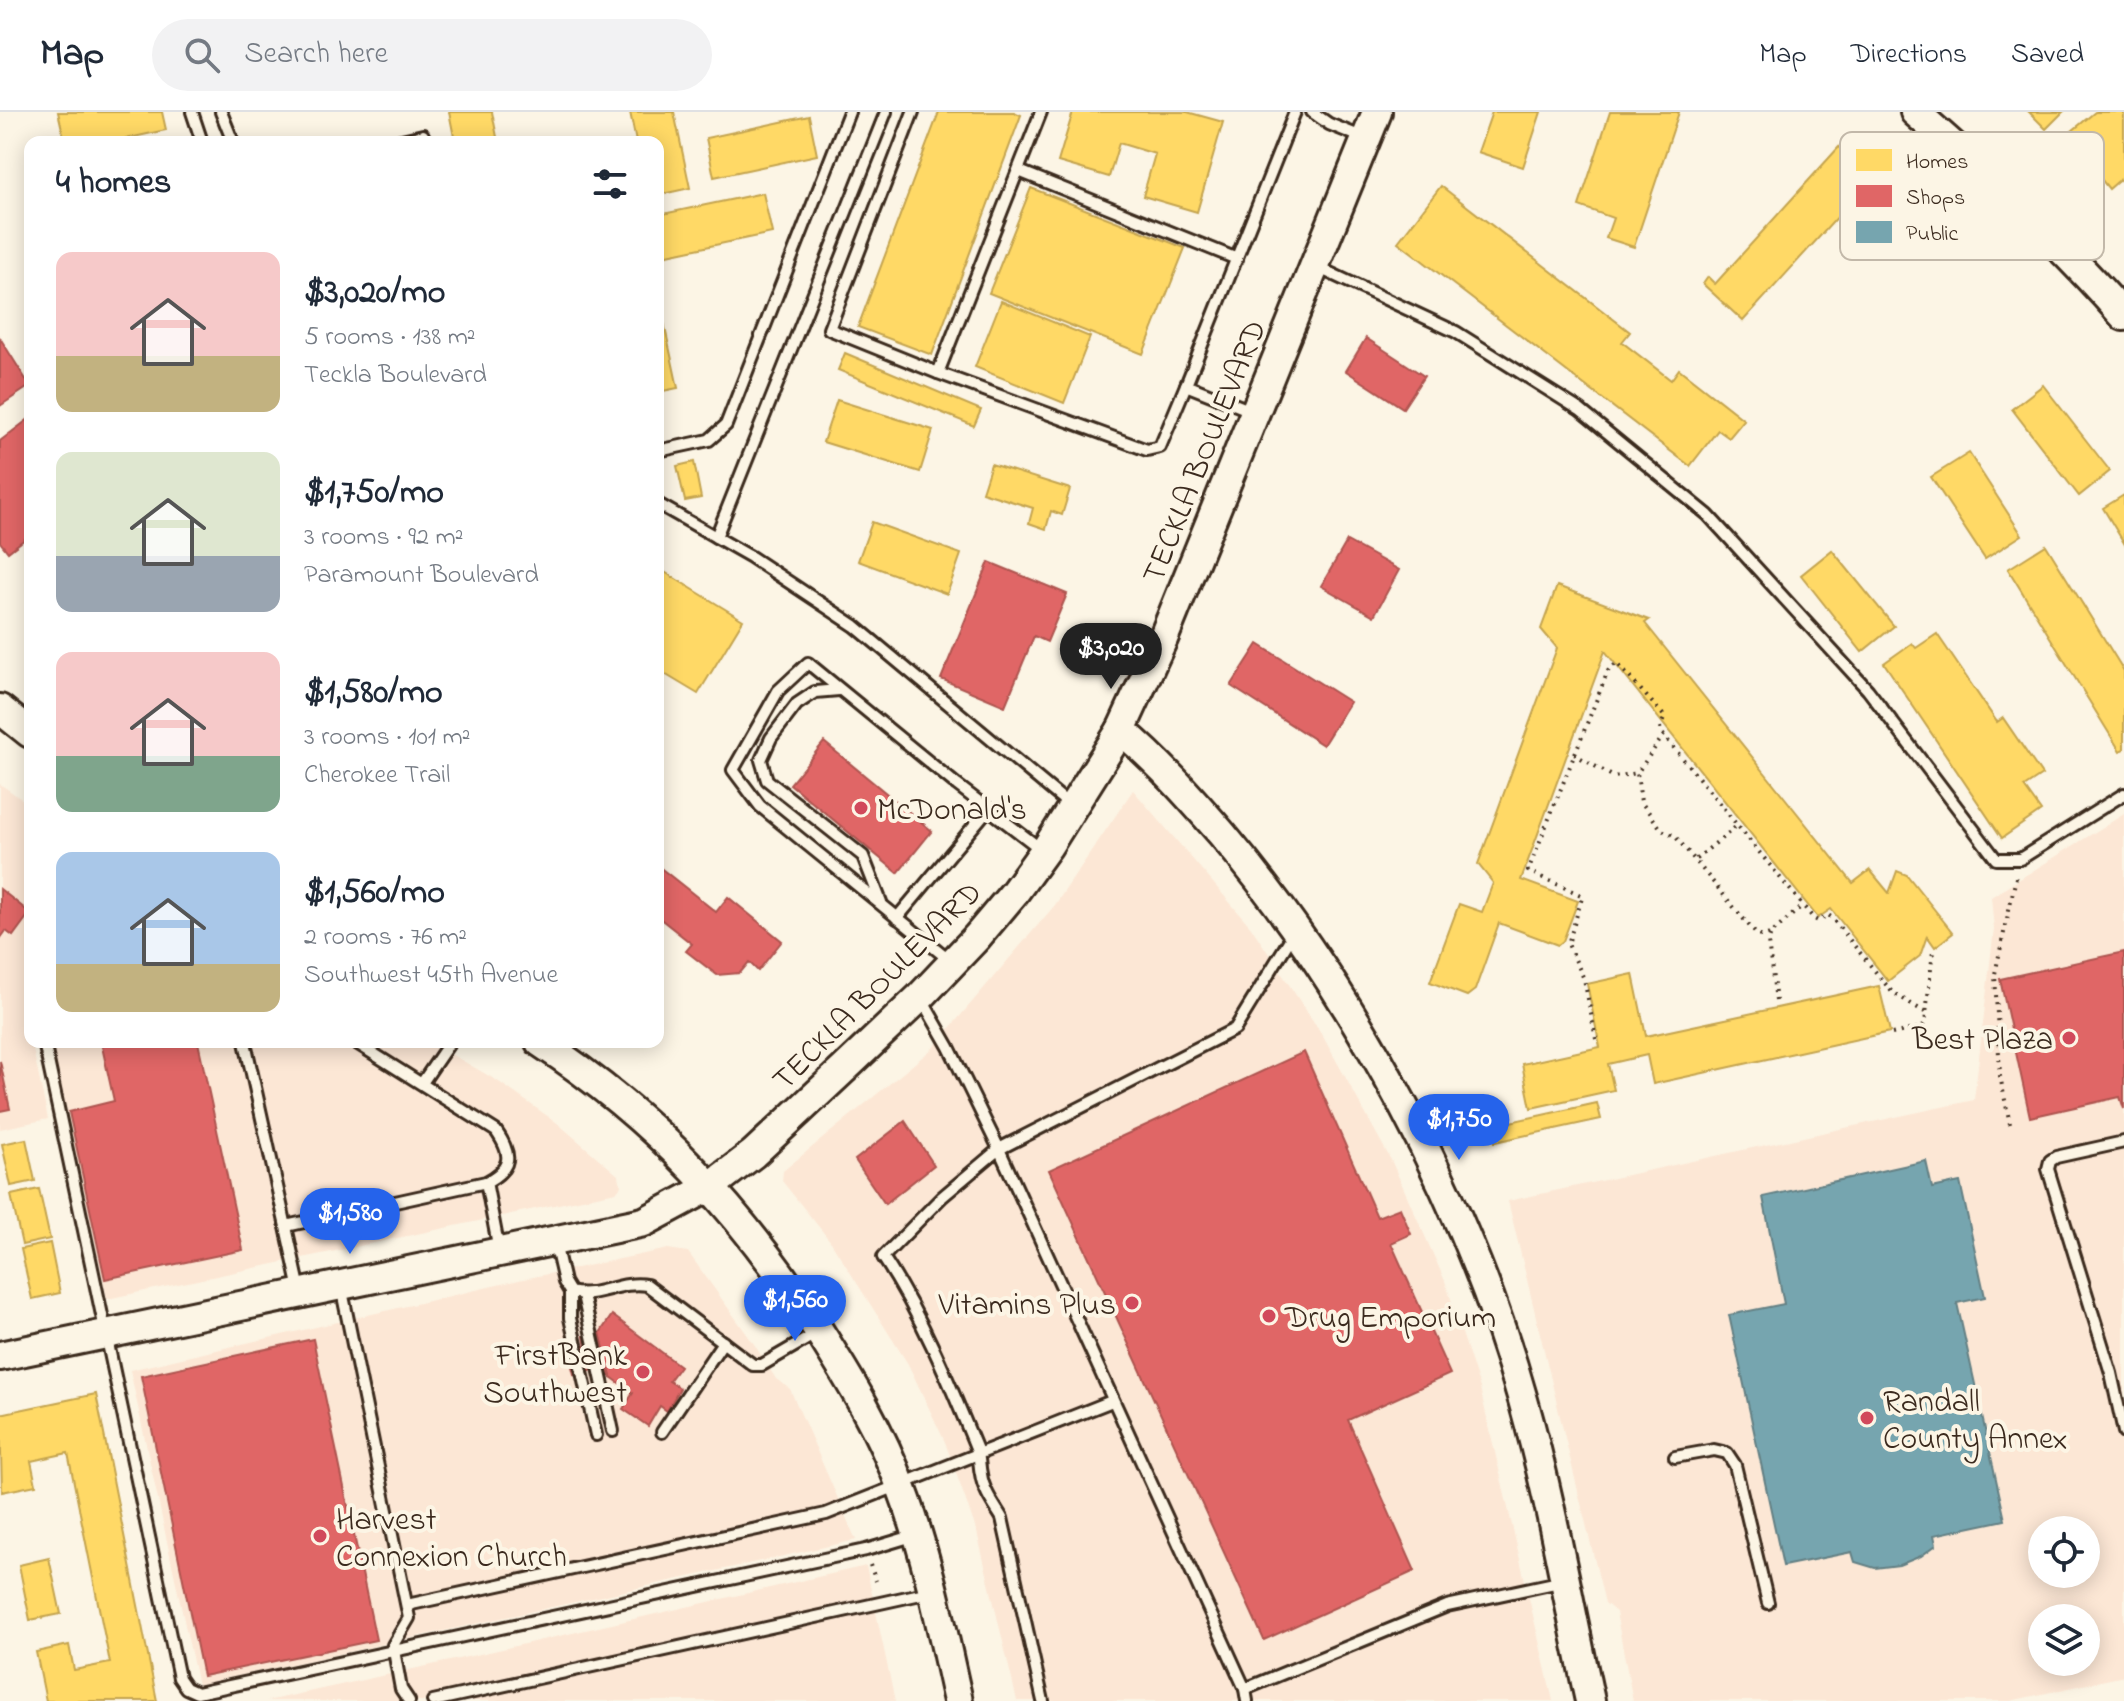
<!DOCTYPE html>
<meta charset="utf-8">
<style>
:root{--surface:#fff;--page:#f2f2f3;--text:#1f2937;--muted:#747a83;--line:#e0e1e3;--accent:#2563eb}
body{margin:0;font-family:"Indie Flower",sans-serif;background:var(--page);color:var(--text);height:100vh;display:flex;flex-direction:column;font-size:30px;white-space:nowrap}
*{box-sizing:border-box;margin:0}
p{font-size:26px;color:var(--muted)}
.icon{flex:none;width:44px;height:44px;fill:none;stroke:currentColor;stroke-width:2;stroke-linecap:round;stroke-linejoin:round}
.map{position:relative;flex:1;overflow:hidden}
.details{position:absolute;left:24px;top:24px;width:640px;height:912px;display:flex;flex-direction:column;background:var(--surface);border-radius:16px;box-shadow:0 4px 20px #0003}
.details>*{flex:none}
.tools{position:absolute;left:2028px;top:1404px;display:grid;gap:16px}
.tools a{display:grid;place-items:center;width:72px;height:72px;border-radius:50%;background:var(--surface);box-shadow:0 4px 20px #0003;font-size:40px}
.price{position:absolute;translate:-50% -68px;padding:0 18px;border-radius:28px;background:var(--accent);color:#fff;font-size:26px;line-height:52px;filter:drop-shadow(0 2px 4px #0008)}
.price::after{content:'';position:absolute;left:50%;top:48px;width:24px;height:18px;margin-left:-12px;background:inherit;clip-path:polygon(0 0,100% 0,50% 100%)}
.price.on{background:#222;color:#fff}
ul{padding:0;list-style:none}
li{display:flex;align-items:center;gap:24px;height:200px;padding:0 32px}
li span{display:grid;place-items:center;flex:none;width:224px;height:160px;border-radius:16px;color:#555}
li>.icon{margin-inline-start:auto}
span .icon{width:96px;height:96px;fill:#fffc;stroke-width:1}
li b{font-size:34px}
h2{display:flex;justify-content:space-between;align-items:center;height:96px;padding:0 32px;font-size:34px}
header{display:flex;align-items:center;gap:48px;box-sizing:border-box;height:112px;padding:0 40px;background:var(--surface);border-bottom:2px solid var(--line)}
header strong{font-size:38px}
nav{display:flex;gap:44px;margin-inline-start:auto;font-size:28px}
.search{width:560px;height:72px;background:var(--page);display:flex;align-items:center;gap:20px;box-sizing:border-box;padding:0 28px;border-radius:44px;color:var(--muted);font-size:30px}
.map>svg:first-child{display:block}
</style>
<header>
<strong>Map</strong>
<div class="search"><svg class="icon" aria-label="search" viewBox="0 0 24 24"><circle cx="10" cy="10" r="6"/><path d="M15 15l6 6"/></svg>Search here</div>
<nav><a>Map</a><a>Directions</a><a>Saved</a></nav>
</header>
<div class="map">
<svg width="2124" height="1589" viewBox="0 0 2124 1589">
<rect width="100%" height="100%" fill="#fcf5e5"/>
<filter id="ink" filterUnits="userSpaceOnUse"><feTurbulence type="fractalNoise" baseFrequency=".0125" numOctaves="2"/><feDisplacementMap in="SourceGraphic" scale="16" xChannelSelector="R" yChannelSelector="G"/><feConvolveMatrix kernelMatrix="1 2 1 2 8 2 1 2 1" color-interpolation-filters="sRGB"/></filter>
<g filter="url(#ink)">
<g fill="#fce7d5" fill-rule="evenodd">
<path d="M 0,672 L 30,693 L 30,904 L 26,905 L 48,1007 L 0,1017 Z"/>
<path d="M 1133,678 L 1251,815 L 1321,921 L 1391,1048 L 1445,1169 L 1480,1276 L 1553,1589 L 1017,1589 L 977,1420 L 945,1330 L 908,1252 L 831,1130 L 782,1069 L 783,1059 L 932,937 L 1055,793 Z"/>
<path d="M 2124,702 L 2124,1564 L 2010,1589 L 1633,1589 L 1616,1500 L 1605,1491 L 1508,1089 L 1974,988 L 1994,817 L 1991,785 ZM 2042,1418 L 2086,1418 L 2086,1462 L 2042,1462 ZM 2042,1506 L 2086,1506 L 2086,1550 L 2042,1550 Z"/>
<path d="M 54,930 L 430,930 L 496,968 L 556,1010 L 619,1064 L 621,1074 L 616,1080 L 107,1187 L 51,934 Z"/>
<path d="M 668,1137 L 688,1140 L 754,1232 L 776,1267 L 790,1277 L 856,1428 L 198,1573 L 130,1258 L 519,1168 Z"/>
<path d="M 866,1454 L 895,1589 L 267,1589 L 445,1550 Z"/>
</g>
<g fill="#ffd966" stroke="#c4a450" stroke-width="2">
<path d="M 58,0 L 162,0 L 166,18 L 111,30 L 65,30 Z"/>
<path d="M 449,0 L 492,0 L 498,30 L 455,30 Z"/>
<path d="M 630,0 L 674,0 L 690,76 L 658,83 L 658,30 L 636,30 Z"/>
<path d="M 939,0 L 1014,0 L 1021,3 L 932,243 L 858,215 Z"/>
<path d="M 1073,0 L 1187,0 L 1223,10 L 1197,100 L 1143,84 L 1155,42 L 1119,31 L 1109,65 L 1058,50 Z"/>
<path d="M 1492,0 L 1541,0 L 1523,55 L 1478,40 Z"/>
<path d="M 1610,0 L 1679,0 L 1634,135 L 1606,126 L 1613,106 L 1579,94 Z"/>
<path d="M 2029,0 L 2063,0 L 2046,17 Z"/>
<path d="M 2095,0 L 2124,0 L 2124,64 L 2109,77 L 2066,24 Z"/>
<path d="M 809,4 L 817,43 L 714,65 L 706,26 Z"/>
<path d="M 1848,25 L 1882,56 L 1743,209 L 1703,172 L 1708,165 L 1715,172 Z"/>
<path d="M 1441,74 L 1630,220 L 1622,230 L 1671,268 L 1679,257 L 1744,308 L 1729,326 L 1718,318 L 1690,354 L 1398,130 Z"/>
<path d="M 1031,76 L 1185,136 L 1143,242 L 989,181 Z"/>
<path d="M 763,81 L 772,121 L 658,145 L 658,103 Z"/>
<path d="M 658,183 L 678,276 L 658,280 Z"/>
<path d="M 1001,189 L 1090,225 L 1064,291 L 975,255 Z"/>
<path d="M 845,241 L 981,298 L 974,314 L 838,258 Z"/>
<path d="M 2043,273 L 2110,359 L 2079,384 L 2012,297 Z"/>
<path d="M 837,288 L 933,318 L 920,360 L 823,330 Z"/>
<path d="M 1969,341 L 2022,423 L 1985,447 L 1931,365 Z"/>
<path d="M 694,350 L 701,386 L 685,389 L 677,354 Z"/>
<path d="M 991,352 L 1070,377 L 1062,403 L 1051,399 L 1046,417 L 1029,411 L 1033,396 L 982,380 Z"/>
<path d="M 2124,383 L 2124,431 L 2103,396 Z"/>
<path d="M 872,410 L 961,442 L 947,482 L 858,449 Z"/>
<path d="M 2046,433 L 2124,559 L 2124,637 L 2120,639 L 2008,457 Z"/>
<path d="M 1832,438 L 1894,514 L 1862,540 L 1801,463 Z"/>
<path d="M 658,456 L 743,508 L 698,582 L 658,558 Z"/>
<path d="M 1557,474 L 1649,508 L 1645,511 L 1853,771 L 1870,758 L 1889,781 L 1897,759 L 1907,763 L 1953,821 L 1935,835 L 1927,824 L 1920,844 L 1888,869 L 1831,797 L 1818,806 L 1605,539 L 1521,768 L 1578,789 L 1563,829 L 1558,833 L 1499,811 L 1475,878 L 1467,884 L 1430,870 L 1459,792 L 1482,800 L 1493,771 L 1478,752 L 1557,536 L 1541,517 Z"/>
<path d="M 1937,522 L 1997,610 L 2003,606 L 2042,663 L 2024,675 L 2041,699 L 2002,726 L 1884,551 L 1912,531 L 1916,536 Z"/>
<path d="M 1633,862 L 1646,924 L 1879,874 L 1890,920 L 1653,972 L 1647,943 L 1608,952 L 1614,978 L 1531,996 L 1522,952 L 1600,935 L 1587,872 Z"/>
<path d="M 1597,991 L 1601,1007 L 1495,1030 L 1492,1014 Z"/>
<path d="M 26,1027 L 35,1069 L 11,1074 L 2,1032 Z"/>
<path d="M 39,1077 L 50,1127 L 22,1133 L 11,1083 Z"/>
<path d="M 50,1131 L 60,1181 L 32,1187 L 21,1137 Z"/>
<path d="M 96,1282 L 157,1589 L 46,1589 L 36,1540 L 69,1533 L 74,1558 L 110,1551 L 68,1341 L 31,1349 L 36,1373 L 2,1380 L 0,1302 Z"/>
<path d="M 49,1446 L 61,1502 L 30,1508 L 19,1453 Z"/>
</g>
<g fill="#e06666" stroke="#ae5450" stroke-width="2">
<path d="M 0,226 L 30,274 L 0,294 Z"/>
<path d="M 1366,226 L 1424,264 L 1403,296 L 1346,259 Z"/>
<path d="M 30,306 L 30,423 L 8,440 L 0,430 L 0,329 Z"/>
<path d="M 1347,429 L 1399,458 L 1374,504 L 1321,474 Z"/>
<path d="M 989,450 L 1067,482 L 1047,530 L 1034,524 L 1005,594 L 941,567 Z"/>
<path d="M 1258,532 L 1350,590 L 1323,633 L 1231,574 Z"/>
<path d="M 824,630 L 932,719 L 898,761 L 790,672 Z"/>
<path d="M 658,754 L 716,800 L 728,785 L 782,829 L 758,859 L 749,850 L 740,861 L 717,863 L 686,839 L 692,832 L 658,805 Z"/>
<path d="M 0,777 L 30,801 L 13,824 L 6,819 L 0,827 Z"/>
<path d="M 2124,840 L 2124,997 L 2120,985 L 2030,1005 L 2000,867 Z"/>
<path d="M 101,930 L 198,930 L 243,1138 L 105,1167 L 69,1000 L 114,989 Z"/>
<path d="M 1304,940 L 1377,1105 L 1400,1096 L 1411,1122 L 1391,1131 L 1450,1262 L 1348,1308 L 1415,1459 L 1264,1528 L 1049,1058 Z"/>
<path d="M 0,949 L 10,997 L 0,999 Z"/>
<path d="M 905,1009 L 934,1053 L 885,1092 L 855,1048 Z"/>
<path d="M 612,1203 L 680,1254 L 669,1269 L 680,1276 L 667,1299 L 660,1294 L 648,1314 L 623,1297 L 633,1281 L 611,1265 L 600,1221 Z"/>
<path d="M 600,1221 L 611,1265 L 597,1257 L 574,1262 L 568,1239 L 586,1235 L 584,1224 Z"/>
<path d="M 313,1227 L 376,1528 L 203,1564 L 141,1264 Z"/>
</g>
<path fill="#76a5af" stroke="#648084" stroke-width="2" d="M 1926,1049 L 1932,1076 L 1960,1070 L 1985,1185 L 1957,1191 L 2005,1408 L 1934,1423 L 1936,1433 L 1921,1444 L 1899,1453 L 1875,1456 L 1855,1450 L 1852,1440 L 1783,1454 L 1729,1203 L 1784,1192 L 1763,1085 Z"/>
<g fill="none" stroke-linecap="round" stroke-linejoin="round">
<g stroke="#3b2a1e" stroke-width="16">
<g id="lane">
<path d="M 192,0 L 202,30"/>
<path d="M 221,0 L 233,30"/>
<path d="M 913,0 L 829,217 L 938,261 L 1147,338 L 1160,335 L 1186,273"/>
<path d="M 1312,0 L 1329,12 L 1364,26"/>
<path d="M 393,30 L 423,23"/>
<path d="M 1019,59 L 1237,147"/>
<path d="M 1317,155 L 1456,220 L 1580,298 L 1708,403 L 1868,578 L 1996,747 L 2020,747 L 2124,682"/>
<path d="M 938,261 L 1041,0"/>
<path d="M 1254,300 L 1186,273 L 1295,0"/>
<path d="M 658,339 L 709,328 L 726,313 L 849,0"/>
<path d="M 658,392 L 751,445 L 855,514 L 1072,695"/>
<path d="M 716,425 L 886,0"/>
<path d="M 839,578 L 815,580 L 797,592 L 771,626 L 761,648 L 767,668 L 863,744 L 881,790"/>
<path d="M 897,806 L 988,697"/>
<path d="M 952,850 L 760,694 L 733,658 L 778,579 L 808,551 L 957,673 L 1042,738"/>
<path d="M 921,886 L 949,935 L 999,1037 L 1245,1577"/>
<path d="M 44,930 L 179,1566 L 186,1576 L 197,1581 L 866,1438 L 916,1423"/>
<path d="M 245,930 L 300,1178"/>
<path d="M 422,971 L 450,930"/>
<path d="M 2124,1030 L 2056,1045 L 2050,1049 L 2048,1057 L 2111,1261 L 2124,1320"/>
<path d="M 486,1070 L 499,1138"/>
<path d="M 286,1114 L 486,1070 C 513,1056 512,1042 496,1019 L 355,930"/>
<path d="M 555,1131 L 564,1170 L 570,1180 C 596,1187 620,1168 647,1173 L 753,1253 L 762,1253 L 817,1221"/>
<path d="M 341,1174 L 409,1506 L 393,1533 L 401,1577 L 409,1589"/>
<path d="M 570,1180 L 570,1206 L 596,1323"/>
<path d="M 583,1183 L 613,1319"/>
<path d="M 662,1320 L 723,1230"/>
<path d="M 1675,1345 L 1714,1338 L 1727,1341 L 1735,1353 L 1768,1491"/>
<path d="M 407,1493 L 826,1402 L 1112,1289"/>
<path d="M 433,1589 L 930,1480"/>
<path d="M 1043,1589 L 1002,1406 C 994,1393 983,1378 981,1362 C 979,1354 980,1347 977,1338 C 950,1272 922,1204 883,1145 L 942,1085 L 999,1037 L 1235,917 L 1295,819"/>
<path d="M 1247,1589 L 1245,1577 L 1447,1494 L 1564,1469"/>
</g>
</g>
<g stroke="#3b2a1e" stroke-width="34">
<g id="secondary">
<path d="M 1915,0 C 1988,64 2059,130 2124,204"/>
<path d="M 0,597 L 30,621"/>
<path d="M 1121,618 C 1158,649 1190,685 1222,722 C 1352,875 1469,1094 1523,1288 C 1551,1387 1568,1489 1590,1589"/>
<path d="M 540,930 C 657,1007 741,1099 817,1216 C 850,1268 881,1319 902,1377 C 928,1445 942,1518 958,1589"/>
<path d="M 0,1244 L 644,1110 L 711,1074 L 753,1042 L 845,956 L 920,885 L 977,825 L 1014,781 L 1048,734 L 1121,618 L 1163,527 L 1377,0"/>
</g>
</g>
<g stroke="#3b2a1e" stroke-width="4" stroke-dasharray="2 6" stroke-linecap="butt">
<path d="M 1664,623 L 1637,661 L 1641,690 L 1662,718 L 1675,724 L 1756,822 L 1761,824 L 1771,822"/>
<path d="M 1574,642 L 1614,665 L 1637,661"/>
<path d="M 1696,747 L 1738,713"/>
<path d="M 1776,889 L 1768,830 L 1771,822 L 1803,793"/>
<path d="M 1892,922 L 1922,915 L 1925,911 L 1933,839"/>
<path d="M 1596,927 L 1584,867 L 1568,832 L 1582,786 L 1581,783 L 1528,759 L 1608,559 L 1617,551 L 1665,605 L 1660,615 L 1661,620 L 1814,807 L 1818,809 L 1828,803 L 1831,805 L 1892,880 L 1926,901"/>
<path d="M 2010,1012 L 2000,964 L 1995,862 L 2017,761"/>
<path d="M 870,1453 L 876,1469"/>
</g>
<use href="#lane" stroke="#fcf5e5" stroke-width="10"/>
<use href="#secondary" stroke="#fcf5e5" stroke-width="28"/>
</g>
</g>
<g fill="#d1495b" stroke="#fcf5e5" stroke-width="3">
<circle cx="861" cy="696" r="8"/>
<circle cx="2069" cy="926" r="8"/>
<circle cx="1132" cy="1191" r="8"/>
<circle cx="1269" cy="1204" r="8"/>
<circle cx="643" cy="1260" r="8"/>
<circle cx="1867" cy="1306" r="8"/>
<circle cx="320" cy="1424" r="8"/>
</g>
<g text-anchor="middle" stroke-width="8" stroke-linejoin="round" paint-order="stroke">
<g font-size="32" fill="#3b2a1e" stroke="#fcf5e5">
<text transform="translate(1203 339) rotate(-68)" y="11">TECKLA BOULEVARD</text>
<text transform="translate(876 873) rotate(-45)" y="11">TECKLA BOULEVARD</text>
</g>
<g font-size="32" fill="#3b2a1e" stroke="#fcf5e5" text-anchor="start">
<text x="877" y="707">McDonald's</text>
<text x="2053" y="937" text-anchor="end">Best Plaza</text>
<text x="1116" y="1202" text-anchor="end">Vitamins Plus</text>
<text x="1285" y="1215">Drug Emporium</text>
<text x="627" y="1253" text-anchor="end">FirstBank<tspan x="627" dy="37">Southwest</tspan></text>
<text x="1883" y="1299">Randall<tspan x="1883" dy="37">County Annex</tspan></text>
<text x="336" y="1417">Harvest<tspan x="336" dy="37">Connexion Church</tspan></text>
</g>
</g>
<rect x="1840" y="20" width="264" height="128" rx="12" fill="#fcf5e5" stroke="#c2b8a9" stroke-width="2"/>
<rect x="1856" y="37" width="36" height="22" fill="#ffd966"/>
<rect x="1856" y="73" width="36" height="22" fill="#e06666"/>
<rect x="1856" y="109" width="36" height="22" fill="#76a5af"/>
<g font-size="22" fill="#3b2a1e">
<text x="1906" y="56">Homes</text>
<text x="1906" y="92">Shops</text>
<text x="1906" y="128">Public</text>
</g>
</svg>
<div class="tools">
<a><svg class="icon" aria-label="locate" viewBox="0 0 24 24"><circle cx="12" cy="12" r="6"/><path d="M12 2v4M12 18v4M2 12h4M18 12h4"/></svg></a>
<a><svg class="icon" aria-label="layers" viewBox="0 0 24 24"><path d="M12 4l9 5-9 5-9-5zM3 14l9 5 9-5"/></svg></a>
</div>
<b class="price on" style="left:1111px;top:579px">$3,020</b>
<b class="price" style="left:1459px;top:1050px">$1,750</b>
<b class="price" style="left:350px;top:1144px">$1,580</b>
<b class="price" style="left:795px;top:1231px">$1,560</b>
<section class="details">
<h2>4 homes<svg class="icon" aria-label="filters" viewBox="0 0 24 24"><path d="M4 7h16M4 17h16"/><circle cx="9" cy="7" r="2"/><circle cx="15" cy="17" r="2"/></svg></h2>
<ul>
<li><span style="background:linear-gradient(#f6c9c9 65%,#c2b280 0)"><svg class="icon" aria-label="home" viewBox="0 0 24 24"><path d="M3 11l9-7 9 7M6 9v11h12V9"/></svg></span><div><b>$3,020/mo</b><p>5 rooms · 138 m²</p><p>Teckla Boulevard</p></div></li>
<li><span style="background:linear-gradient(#dfe7d0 65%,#9aa5b1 0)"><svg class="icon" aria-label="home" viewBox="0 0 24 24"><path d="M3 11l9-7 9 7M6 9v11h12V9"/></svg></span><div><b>$1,750/mo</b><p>3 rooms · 92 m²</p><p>Paramount Boulevard</p></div></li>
<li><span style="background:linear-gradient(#f6c9c9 65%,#7fa58c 0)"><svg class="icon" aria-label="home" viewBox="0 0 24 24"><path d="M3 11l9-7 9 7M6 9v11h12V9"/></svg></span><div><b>$1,580/mo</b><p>3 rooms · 101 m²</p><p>Cherokee Trail</p></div></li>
<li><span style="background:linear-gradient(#a9c7e8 70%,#c2b280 0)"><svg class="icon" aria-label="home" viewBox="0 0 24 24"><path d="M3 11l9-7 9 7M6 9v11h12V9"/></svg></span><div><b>$1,560/mo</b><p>2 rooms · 76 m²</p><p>Southwest 45th Avenue</p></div></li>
</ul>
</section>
</div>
